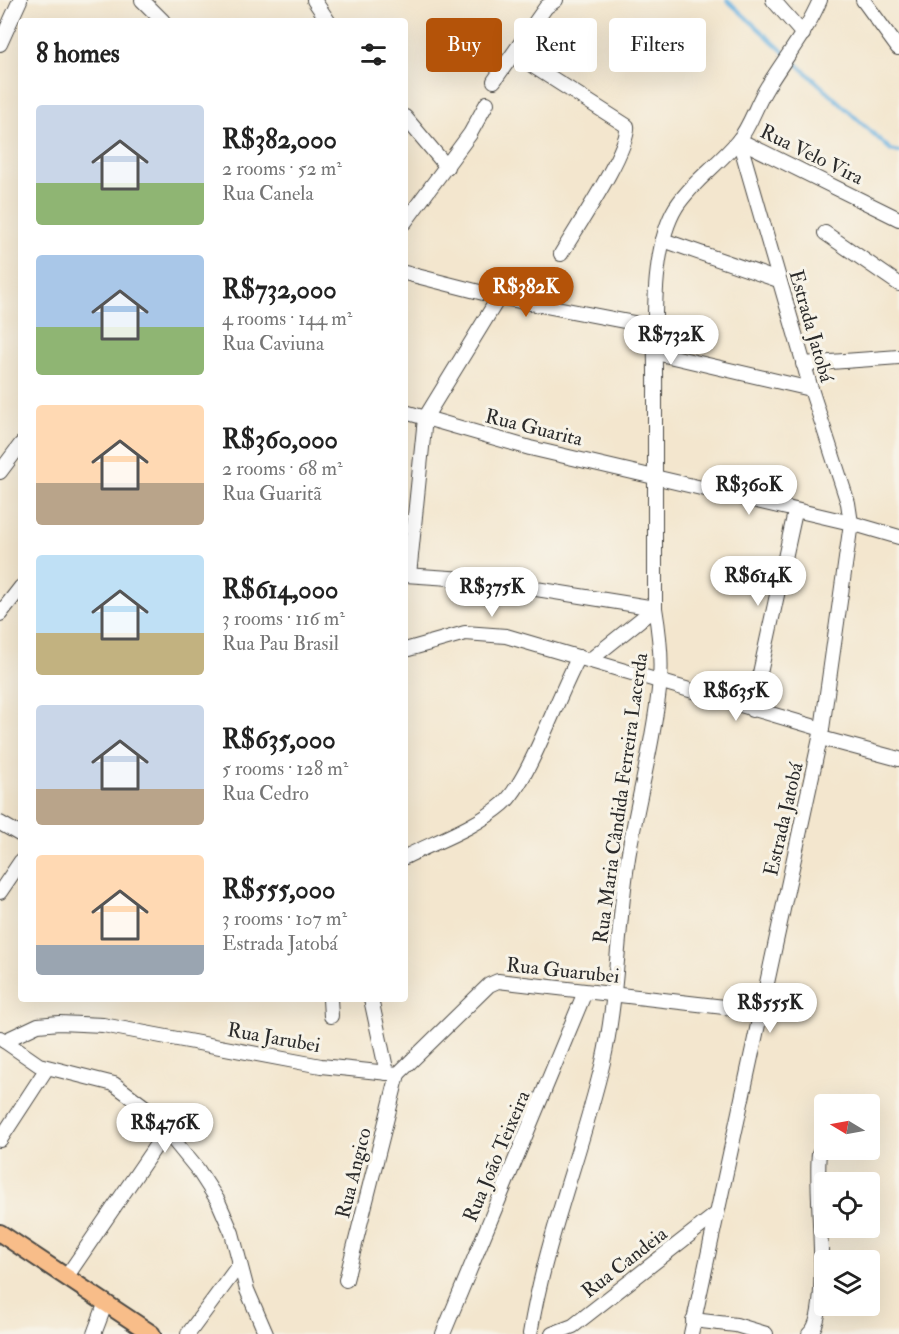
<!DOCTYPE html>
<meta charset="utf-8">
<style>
:root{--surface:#fff;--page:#f6f6f6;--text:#222;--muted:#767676;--accent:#b45309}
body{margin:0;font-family:"IM FELL Double Pica",serif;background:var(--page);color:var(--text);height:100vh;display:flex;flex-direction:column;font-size:22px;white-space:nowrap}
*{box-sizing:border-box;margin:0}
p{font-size:20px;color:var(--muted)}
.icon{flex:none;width:33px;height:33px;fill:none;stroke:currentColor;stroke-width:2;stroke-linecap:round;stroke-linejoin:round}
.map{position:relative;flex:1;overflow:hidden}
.details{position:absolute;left:18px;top:18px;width:390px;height:984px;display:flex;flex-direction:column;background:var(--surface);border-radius:6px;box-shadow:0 6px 24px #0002}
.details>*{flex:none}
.guide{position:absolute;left:426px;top:18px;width:382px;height:54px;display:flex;gap:12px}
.needle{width:39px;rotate:280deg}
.tools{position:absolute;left:814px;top:1094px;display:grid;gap:12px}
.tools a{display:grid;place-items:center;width:66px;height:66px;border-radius:6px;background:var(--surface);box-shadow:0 6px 24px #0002;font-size:30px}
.price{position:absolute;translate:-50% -51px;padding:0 14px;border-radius:21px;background:#fff;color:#222;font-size:20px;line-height:39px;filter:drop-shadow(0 2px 3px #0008)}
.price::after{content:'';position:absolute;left:50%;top:36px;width:18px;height:14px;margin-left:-9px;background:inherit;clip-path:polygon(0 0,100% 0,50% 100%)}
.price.on{background:var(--accent);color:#fff}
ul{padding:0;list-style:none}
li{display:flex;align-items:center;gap:18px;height:150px;padding:0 18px}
li span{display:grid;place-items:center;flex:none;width:168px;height:120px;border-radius:6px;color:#555}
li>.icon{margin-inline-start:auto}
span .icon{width:72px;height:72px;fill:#fffc;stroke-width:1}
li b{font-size:26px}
h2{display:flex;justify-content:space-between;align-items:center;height:72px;padding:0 18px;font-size:26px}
.tag{padding:0 21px;border-radius:6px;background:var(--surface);box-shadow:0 6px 24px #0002;font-size:21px;line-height:54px}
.tag.on{background:var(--accent);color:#fff}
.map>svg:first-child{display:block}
</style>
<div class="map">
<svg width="899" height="1334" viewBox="0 0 899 1334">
<rect width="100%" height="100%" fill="#f7f3e8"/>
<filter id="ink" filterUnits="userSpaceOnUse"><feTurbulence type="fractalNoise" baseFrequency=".0167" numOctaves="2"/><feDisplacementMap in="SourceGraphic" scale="12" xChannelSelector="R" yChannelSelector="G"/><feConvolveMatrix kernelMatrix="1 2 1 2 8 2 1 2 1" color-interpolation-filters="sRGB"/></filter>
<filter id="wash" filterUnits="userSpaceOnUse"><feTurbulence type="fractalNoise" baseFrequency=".008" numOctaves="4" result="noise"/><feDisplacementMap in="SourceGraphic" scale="24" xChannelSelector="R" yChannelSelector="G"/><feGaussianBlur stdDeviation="1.35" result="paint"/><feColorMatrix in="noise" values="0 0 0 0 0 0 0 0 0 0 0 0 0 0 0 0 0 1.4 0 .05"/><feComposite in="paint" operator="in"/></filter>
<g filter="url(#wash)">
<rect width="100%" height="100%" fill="#f3e6ce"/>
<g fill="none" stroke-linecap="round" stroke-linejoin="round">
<path stroke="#68b1e0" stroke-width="4" d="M 727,0 L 891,150 L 899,152"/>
</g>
</g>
<g filter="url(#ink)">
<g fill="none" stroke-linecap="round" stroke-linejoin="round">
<g stroke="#494743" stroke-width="16">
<g id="minor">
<path d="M 142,0 L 163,21"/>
<path d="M 314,0 L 328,21"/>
<path d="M 773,0 L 803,34"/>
<path d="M 863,0 L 898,48"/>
<path d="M 0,44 L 20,0"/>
<path d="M 533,66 L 627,126 C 630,149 575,230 561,254"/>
<path d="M 494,81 L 546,7 L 556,0"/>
<path d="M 405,117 L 447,167"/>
<path d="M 739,140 L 899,219"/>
<path d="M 405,222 L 470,134 L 487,103"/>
<path d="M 825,233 L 899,284"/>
<path d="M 663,240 L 778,280"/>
<path d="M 405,273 L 499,297 L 655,327"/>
<path d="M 656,353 L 811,389"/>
<path d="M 803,364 L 899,357"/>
<path d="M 405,412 L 530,448 L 851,523 L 899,537"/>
<path d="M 0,472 L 21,444"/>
<path d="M 405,575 L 480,580 L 655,608"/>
<path d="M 409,575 L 425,418 L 499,297"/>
<path d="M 0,614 L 21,587"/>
<path d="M 405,650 L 465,633 L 506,636 L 822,729"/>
<path d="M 590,660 L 655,608"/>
<path d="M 752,710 L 795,512"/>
<path d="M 821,738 L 899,759"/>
<path d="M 0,823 L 21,835"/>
<path d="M 405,857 C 437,841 475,828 503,804 C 529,782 559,692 579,657"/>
<path d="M 0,892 L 21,861"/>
<path d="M 330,999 L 331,1016"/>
<path d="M 371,999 L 387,1073"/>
<path d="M 0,1038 L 39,1065 L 114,1084 L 149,1110 L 198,1170 L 218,1201 L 232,1233 L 247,1290 L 266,1334"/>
<path d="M 4,1041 L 38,1025 L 59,1023 L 103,1025 L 321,1066 L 398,1074"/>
<path d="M 398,1074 L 489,985 L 498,981 L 759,1011"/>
<path d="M 0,1140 L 47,1068"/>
<path d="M 67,1276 L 166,1131"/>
<path d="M 346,1280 L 398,1074"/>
<path d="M 693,1320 L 736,1325 L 766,1334"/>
<path d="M 94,1334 L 106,1302"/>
<path d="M 188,1334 L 239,1265"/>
<path d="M 443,1334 L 585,992"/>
<path d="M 530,1334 C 545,1241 581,1154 603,1062 C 619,991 617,917 630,846 C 640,792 655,734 660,680 C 662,656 659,632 655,608 C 655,537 655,466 655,395 C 656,342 648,253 676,207 C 693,181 719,164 738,141 C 750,127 756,105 766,89 C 784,59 806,33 820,0"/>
<path d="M 552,1334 L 573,1326 L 715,1215"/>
<path d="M 691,1334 L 822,729 L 851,523 L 848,503 L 811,389 L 739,140"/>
<path d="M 809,1334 C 833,1315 814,1191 819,1154 L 825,1148"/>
</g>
</g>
<g stroke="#494743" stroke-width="20">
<path id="major" d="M 0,1233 L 152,1334"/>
</g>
<use href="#minor" stroke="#fff" stroke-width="14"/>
<use href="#major" stroke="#f8bd89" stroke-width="16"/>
</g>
</g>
<g text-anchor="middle" stroke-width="6" stroke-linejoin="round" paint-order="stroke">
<g font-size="20" fill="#2b2b2b" stroke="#f7f3e8">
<text transform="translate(812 154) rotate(26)" y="7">Rua Velo Vira</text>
<text transform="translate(812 326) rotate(74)" y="7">Estrada Jatobá</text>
<text transform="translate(534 427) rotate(14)" y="7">Rua Guarita</text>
<text transform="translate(620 798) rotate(-82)" y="7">Rua Maria Cândida Ferreira Lacerda</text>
<text transform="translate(783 819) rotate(-77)" y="7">Estrada Jatobá</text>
<text transform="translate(563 970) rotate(6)" y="7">Rua Guarubei</text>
<text transform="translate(274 1037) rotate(10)" y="7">Rua Jarubei</text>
<text transform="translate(496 1156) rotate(-67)" y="7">Rua João Teixeira</text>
<text transform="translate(353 1173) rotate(-76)" y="7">Rua Angico</text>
<text transform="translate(624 1262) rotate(-38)" y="7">Rua Candeia</text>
</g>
</g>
</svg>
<div class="tools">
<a><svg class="needle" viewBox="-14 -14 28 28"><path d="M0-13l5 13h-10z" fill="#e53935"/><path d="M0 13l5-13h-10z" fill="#767676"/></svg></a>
<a><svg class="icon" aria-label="locate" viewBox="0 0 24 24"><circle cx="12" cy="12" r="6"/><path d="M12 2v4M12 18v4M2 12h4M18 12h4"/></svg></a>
<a><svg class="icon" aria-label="layers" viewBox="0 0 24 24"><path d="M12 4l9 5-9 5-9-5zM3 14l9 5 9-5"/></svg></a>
</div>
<b class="price on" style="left:526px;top:318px">R$382K</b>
<b class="price" style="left:671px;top:366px">R$732K</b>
<b class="price" style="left:749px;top:516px">R$360K</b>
<b class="price" style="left:758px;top:607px">R$614K</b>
<b class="price" style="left:492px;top:618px">R$375K</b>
<b class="price" style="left:736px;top:722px">R$635K</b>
<b class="price" style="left:770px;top:1034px">R$555K</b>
<b class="price" style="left:165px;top:1154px">R$476K</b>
<div class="guide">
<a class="tag on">Buy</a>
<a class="tag">Rent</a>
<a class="tag">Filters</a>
</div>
<section class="details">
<h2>8 homes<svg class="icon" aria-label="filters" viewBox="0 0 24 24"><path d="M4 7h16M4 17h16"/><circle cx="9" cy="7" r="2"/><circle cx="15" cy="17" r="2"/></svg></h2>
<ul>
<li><span style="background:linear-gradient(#c9d6e8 65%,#8fb573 0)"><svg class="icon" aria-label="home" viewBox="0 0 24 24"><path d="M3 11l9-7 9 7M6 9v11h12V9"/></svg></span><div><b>R$382,000</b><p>2 rooms · 52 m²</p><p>Rua Canela</p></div></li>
<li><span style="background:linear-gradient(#a9c7e8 60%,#8fb573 0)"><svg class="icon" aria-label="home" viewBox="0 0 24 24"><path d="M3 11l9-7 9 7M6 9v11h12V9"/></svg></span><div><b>R$732,000</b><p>4 rooms · 144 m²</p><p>Rua Caviuna</p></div></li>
<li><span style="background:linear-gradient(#ffd9b3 65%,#b9a48a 0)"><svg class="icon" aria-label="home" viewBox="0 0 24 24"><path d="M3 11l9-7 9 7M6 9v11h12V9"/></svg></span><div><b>R$360,000</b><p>2 rooms · 68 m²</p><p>Rua Guaritã</p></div></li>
<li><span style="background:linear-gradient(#bfe0f5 65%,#c2b280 0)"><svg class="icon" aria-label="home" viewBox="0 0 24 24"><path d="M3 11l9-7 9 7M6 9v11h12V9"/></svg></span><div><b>R$614,000</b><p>3 rooms · 116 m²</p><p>Rua Pau Brasil</p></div></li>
<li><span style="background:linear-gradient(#c9d6e8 70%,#b9a48a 0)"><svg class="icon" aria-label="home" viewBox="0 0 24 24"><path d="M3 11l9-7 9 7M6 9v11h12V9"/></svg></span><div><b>R$635,000</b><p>5 rooms · 128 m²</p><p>Rua Cedro</p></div></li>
<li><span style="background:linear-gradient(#ffd9b3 75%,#9aa5b1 0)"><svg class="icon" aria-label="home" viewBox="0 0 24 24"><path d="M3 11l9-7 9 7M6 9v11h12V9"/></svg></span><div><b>R$555,000</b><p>3 rooms · 107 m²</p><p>Estrada Jatobá</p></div></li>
</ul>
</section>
</div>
